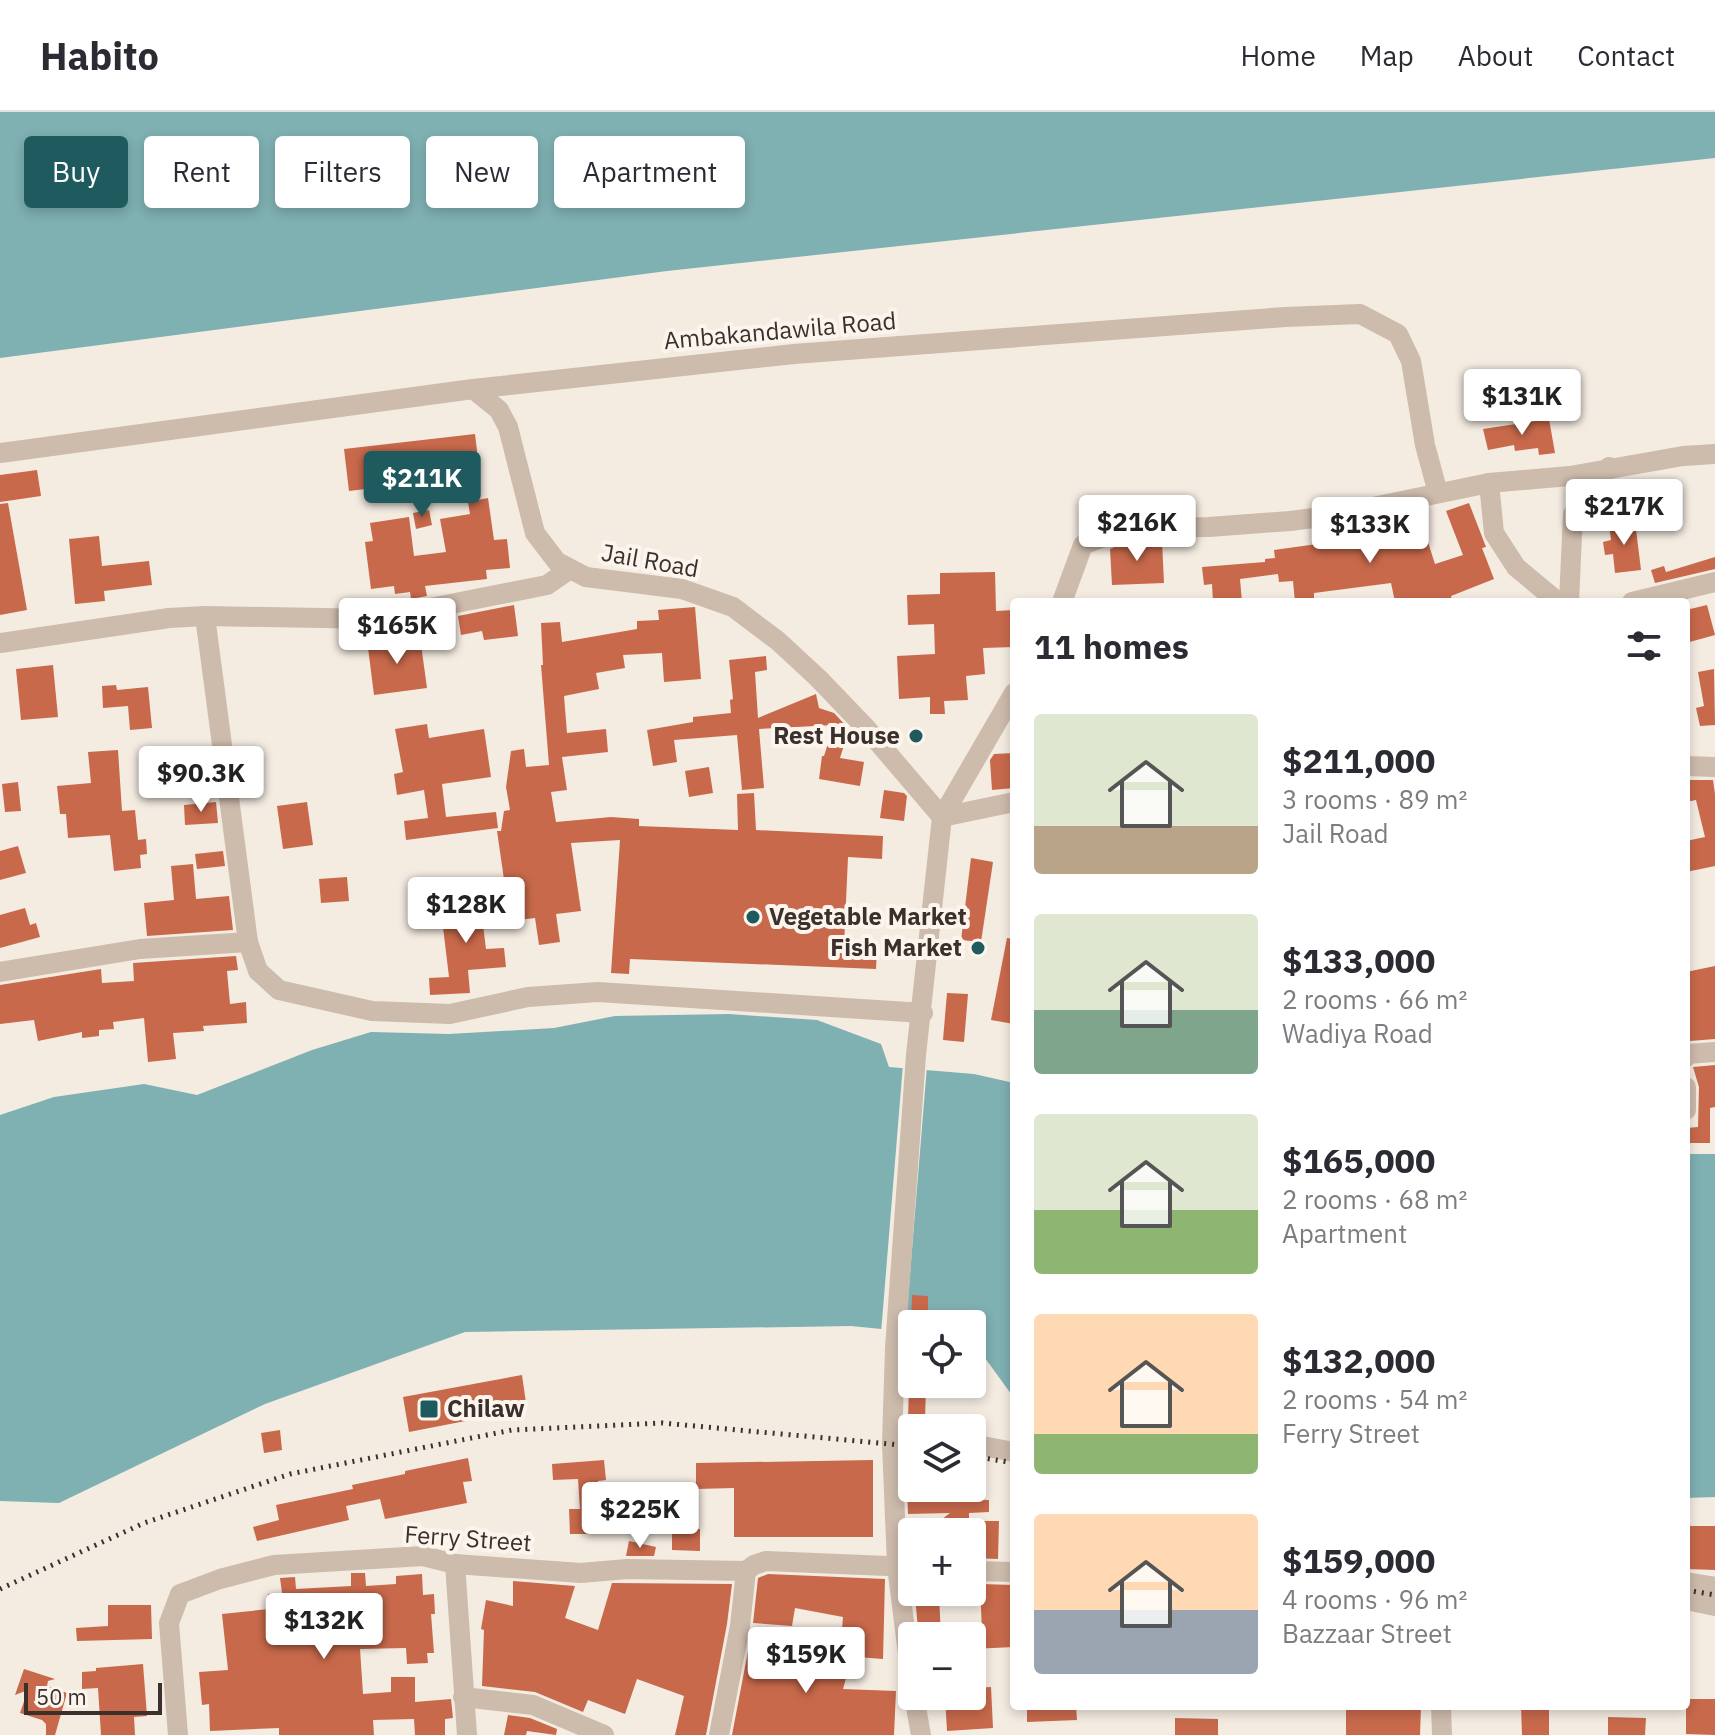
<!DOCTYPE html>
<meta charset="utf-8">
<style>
:root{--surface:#fff;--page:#f2f2f3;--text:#2b2b33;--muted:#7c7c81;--line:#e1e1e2;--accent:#1f5a5e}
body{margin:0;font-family:"IBM Plex Sans",sans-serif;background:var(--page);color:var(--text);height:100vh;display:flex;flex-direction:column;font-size:30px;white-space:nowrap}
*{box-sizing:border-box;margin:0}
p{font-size:26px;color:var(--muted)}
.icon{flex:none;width:44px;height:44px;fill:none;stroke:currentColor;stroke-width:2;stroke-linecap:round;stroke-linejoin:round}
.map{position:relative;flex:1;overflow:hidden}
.sheet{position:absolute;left:1010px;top:486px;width:680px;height:1112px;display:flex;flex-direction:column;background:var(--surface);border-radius:8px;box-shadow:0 4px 12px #0003}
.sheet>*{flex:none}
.guide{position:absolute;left:24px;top:24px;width:760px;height:72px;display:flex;gap:16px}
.fabs{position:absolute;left:898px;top:1198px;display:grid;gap:16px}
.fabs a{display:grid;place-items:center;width:88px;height:88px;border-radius:8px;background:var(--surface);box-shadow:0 4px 12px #0003;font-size:40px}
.scale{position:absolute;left:24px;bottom:20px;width:138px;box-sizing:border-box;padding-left:8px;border:4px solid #3b302b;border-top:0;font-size:22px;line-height:28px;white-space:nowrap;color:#3b302b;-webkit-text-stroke:6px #fbf5ee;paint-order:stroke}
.price{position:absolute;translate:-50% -68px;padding:0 18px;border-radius:8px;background:#fff;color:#222;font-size:26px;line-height:52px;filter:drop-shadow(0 2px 4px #0008)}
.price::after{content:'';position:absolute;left:50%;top:48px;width:24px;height:18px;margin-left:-12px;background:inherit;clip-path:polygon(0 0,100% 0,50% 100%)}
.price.selected{background:var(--accent);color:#fff}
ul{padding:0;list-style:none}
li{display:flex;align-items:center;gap:24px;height:200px;padding:0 24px}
li span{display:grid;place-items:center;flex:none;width:224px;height:160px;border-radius:8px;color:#555}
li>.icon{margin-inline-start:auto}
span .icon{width:96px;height:96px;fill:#fffc;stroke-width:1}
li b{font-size:34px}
h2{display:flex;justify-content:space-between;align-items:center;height:96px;padding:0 24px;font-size:34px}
.tag{padding:0 28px;border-radius:8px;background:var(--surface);box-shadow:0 4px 12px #0003;font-size:28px;line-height:72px}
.tag.selected{background:var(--accent);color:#fff}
header{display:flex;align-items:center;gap:48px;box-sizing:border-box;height:112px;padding:0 40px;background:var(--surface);border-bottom:2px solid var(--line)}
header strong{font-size:38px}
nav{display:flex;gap:44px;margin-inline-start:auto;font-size:28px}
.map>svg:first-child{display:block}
</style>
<header>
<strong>Habito</strong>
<nav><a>Home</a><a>Map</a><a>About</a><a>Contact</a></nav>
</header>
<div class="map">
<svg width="1715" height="1623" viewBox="0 0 1715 1623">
<rect width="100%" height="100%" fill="#f4ebe1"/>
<g fill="#7fb0b2">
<path d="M 0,0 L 1715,0 L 1715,46 L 667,159 L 0,246 Z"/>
<path d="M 729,902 L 817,908 L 881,932 L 889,955 L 974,962 L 1014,971 L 1014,1286 L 972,1228 L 972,1212 L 912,1212 L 912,1220 L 851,1214 L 465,1220 L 265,1292 L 59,1391 L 0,1389 L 0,1003 L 54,985 L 144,972 L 197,983 L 312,938 L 371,920 L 449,922 L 554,916 L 615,904 Z"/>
<path d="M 1686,1042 L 1715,1042 L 1715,1385 L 1686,1386 Z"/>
</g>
<path fill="#f4ebe1" d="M 903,952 L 927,954 L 905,1223 L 881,1221 Z"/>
<g fill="#c8694b">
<path d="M 1549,307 L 1555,341 L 1539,343 L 1538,336 L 1515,339 L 1514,333 L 1488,338 L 1483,317 Z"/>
<path d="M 475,322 L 480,363 L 349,379 L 344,337 Z"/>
<path d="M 37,358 L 41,384 L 0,390 L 0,363 Z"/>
<path d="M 488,386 L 494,428 L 507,427 L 510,456 L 486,458 L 487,467 L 425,474 L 427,484 L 411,487 L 410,480 L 395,482 L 394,474 L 371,477 L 365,430 L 373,429 L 370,411 L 409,405 L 414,444 L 446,440 L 440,407 L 470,402 L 468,390 Z"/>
<path d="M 8,391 L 27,498 L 0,503 L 0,392 Z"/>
<path d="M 1469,391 L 1486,435 L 1482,436 L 1494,467 L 1451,484 L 1452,490 L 1395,490 L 1391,471 L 1314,481 L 1314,490 L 1295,490 L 1293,469 L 1279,470 L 1278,462 L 1240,467 L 1242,490 L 1213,490 L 1212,472 L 1204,473 L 1202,455 L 1265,450 L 1265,447 L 1275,446 L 1274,438 L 1382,423 L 1380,414 L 1417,410 L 1422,425 L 1426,424 L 1435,452 L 1463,443 L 1446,399 Z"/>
<path d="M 429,398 L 432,413 L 416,417 L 413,401 Z"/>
<path d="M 1635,409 L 1641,458 L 1615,461 L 1613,442 L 1605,443 L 1603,430 L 1611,428 L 1609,413 Z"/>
<path d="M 99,424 L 102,454 L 149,449 L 152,473 L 104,479 L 105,489 L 75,492 L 69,427 Z"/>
<path d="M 1162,429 L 1164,471 L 1112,473 L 1110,437 L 1127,430 Z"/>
<path d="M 1715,445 L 1715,457 L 1655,471 L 1651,458 L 1664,454 L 1666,460 Z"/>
<path d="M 995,460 L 996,499 L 1014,498 L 1014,535 L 983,536 L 985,562 L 966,564 L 968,588 L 944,589 L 945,602 L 930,602 L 930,585 L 899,587 L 897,544 L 935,542 L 934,512 L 908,513 L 907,483 L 940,482 L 940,461 Z"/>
<path d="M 514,493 L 518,524 L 484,528 L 482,519 L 461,523 L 458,504 Z"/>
<path d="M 1707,493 L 1715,523 L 1686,531 L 1686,498 Z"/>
<path d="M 695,495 L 701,567 L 664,570 L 662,541 L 623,543 L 625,556 L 596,561 L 599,577 L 564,584 L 567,621 L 606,617 L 608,640 L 562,645 L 567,678 L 551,680 L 556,710 L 611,705 L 639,707 L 639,714 L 738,718 L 737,682 L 754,681 L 756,718 L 883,724 L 882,747 L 848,745 L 844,834 L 877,836 L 876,857 L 630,847 L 629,862 L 611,861 L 620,728 L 571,731 L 581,799 L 556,802 L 560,830 L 539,833 L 535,806 L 510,809 L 497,719 L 501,719 L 504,699 L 510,698 L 506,675 L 511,639 L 524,637 L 526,655 L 549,653 L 541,553 L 543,553 L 541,511 L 560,510 L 562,530 L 637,517 L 637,509 L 659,508 L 658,498 Z"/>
<path d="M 420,525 L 427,576 L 374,583 L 367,528 L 382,526 L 383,531 Z"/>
<path d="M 766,544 L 767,558 L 755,560 L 758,606 L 816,582 L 819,596 L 834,601 L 849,617 L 840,646 L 864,650 L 860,674 L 819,667 L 822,644 L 824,644 L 834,613 L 759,617 L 764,676 L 742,678 L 737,623 L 674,628 L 677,650 L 653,654 L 647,618 L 693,610 L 693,605 L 731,601 L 730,588 L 733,587 L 729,548 Z"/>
<path d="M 53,553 L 58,605 L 21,608 L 16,557 Z"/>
<path d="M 1714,557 L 1715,613 L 1700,614 L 1696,596 L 1704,594 L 1698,560 Z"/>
<path d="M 116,573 L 117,578 L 148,575 L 152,616 L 130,618 L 128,594 L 103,596 L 102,574 Z"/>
<path d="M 427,612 L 429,626 L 484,617 L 491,665 L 442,672 L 446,705 L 496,700 L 498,716 L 406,728 L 404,709 L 428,706 L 424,678 L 397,683 L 394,662 L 403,660 L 395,617 Z"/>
<path d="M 118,638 L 122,699 L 135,698 L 138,728 L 146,727 L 147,742 L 140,743 L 141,756 L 114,759 L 110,723 L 68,726 L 66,702 L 60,702 L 57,674 L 91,671 L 88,640 Z"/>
<path d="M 1014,641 L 1014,676 L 992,678 L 990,648 L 994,642 Z"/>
<path d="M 709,655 L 713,681 L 689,685 L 685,659 Z"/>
<path d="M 1686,668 L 1713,668 L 1715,682 L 1715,754 L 1686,760 L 1686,729 L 1705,725 L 1696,688 L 1686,690 Z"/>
<path d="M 18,670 L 21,699 L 5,700 L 2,672 Z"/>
<path d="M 884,678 L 904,681 L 907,684 L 904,709 L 880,706 Z"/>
<path d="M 216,690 L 218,711 L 185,713 L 184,693 Z"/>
<path d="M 307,690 L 313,733 L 283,737 L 277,694 Z"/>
<path d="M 18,734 L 26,761 L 0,768 L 0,739 Z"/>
<path d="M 223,739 L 225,754 L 197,757 L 195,742 Z"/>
<path d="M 971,746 L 993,750 L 981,830 L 961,828 Z"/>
<path d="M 193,752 L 196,787 L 229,784 L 233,818 L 147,824 L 144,791 L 174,788 L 171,754 Z"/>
<path d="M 347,765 L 349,789 L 321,791 L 319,767 Z"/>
<path d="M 477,765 L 486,837 L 504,836 L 506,855 L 468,858 L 470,881 L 430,883 L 429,866 L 449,865 L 443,815 L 463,813 L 457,768 Z"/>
<path d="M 25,796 L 30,813 L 36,811 L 40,825 L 0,836 L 0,803 Z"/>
<path d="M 1007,826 L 1014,827 L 1014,912 L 991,908 Z"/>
<path d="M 236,844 L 238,858 L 227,859 L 230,892 L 246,890 L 247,911 L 203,914 L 204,919 L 173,921 L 176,947 L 148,950 L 144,906 L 113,910 L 114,917 L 99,918 L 99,924 L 82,926 L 82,920 L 38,929 L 34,908 L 0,912 L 0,873 L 101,857 L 102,871 L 134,869 L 133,851 Z"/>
<path d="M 1715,854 L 1715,927 L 1690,929 L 1686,918 L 1686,860 Z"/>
<path d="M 947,881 L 968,882 L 964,930 L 943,928 Z"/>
<path d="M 1715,953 L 1715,995 L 1710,996 L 1710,1031 L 1686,1031 L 1686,1016 L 1698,1015 L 1699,975 L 1693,955 Z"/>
<path d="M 912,1183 L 928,1184 L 928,1212 L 911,1212 Z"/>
<path d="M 522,1263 L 526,1291 L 490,1297 L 491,1304 L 409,1320 L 403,1285 Z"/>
<path d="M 909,1272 L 926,1272 L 925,1309 L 908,1308 Z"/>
<path d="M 280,1318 L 282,1338 L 264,1341 L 261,1321 Z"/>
<path d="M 468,1346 L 472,1369 L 463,1370 L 467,1391 L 385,1407 L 380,1387 L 346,1394 L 349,1408 L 257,1429 L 253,1415 L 279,1408 L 276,1393 L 353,1377 L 352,1373 L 405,1362 L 405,1359 Z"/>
<path d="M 604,1348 L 606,1368 L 598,1369 L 598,1397 L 609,1396 L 609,1422 L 570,1422 L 569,1397 L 580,1397 L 578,1367 L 553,1368 L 552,1352 Z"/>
<path d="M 873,1348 L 873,1425 L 734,1425 L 734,1376 L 696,1377 L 696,1351 Z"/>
<path d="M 907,1376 L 944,1376 L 944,1387 L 989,1388 L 989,1400 L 969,1401 L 969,1420 L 925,1420 L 950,1401 L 908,1402 Z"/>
<path d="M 972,1409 L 999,1409 L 998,1447 L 972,1446 Z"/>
<path d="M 1686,1414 L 1715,1414 L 1715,1458 L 1686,1457 Z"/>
<path d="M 672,1417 L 700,1417 L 700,1439 L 672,1438 Z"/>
<path d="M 629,1429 L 656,1435 L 654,1444 L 626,1444 Z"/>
<path d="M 351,1461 L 365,1461 L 366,1474 L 396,1472 L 396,1464 L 422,1462 L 423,1483 L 434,1482 L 435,1502 L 431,1502 L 434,1541 L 427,1541 L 428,1551 L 407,1552 L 406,1536 L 360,1537 L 363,1582 L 391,1580 L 391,1565 L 415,1565 L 415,1590 L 451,1587 L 453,1606 L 445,1607 L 445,1623 L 415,1623 L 414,1607 L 373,1608 L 374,1623 L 279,1623 L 279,1616 L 210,1619 L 209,1592 L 202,1593 L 199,1560 L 228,1558 L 222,1502 L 269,1497 L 268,1482 L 282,1481 L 280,1466 L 295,1465 L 296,1477 L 351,1474 Z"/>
<path d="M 768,1462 L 885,1467 L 883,1547 L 857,1545 L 859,1519 L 842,1517 L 843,1505 L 795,1496 L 792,1514 L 753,1511 L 758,1466 Z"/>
<path d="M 513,1469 L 575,1474 L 565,1506 L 598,1518 L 612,1471 L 732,1472 L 727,1512 L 706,1623 L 675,1623 L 684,1584 L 637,1567 L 625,1602 L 588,1588 L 583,1600 L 535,1580 L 482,1574 L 484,1518 L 481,1517 L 486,1488 L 513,1494 Z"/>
<path d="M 980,1472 L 1014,1473 L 1014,1535 L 972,1537 L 972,1520 L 982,1520 Z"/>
<path d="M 939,1483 L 941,1524 L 924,1524 L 923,1517 L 918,1517 L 915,1484 Z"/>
<path d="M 108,1493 L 151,1493 L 152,1527 L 77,1529 L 76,1516 L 108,1514 Z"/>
<path d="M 752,1518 L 820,1541 L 819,1544 L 850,1552 L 843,1577 L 896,1579 L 894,1623 L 732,1623 Z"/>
<path d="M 143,1552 L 147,1604 L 134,1605 L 135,1623 L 101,1623 L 98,1576 L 82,1577 L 82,1560 L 96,1559 L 96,1556 Z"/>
<path d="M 24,1557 L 55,1567 L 48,1569 L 47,1574 L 67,1581 L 55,1623 L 46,1623 L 46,1612 L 42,1608 L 20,1601 L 28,1578 L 15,1583 Z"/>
<path d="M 991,1575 L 993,1616 L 947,1619 L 945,1584 L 972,1584 L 972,1576 Z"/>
<path d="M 1686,1587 L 1715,1587 L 1715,1623 L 1686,1622 Z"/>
<path d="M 1027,1594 L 1076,1594 L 1077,1608 L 1027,1610 Z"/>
<path d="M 1346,1594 L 1421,1594 L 1420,1623 L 1346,1623 Z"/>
<path d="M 1521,1594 L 1549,1594 L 1549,1623 L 1522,1623 Z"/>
<path d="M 508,1603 L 530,1606 L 557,1617 L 556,1623 L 527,1619 L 526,1623 L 504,1623 Z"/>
<path d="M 1608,1605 L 1646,1606 L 1645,1623 L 1608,1623 Z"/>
<path d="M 1175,1606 L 1218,1607 L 1218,1623 L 1175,1623 Z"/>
</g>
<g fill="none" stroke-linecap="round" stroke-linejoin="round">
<g stroke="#cdbbac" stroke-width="20">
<path d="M 473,277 L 499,298 L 508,315 L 535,421 L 557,450 L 586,465 L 682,477 L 733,495 L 778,529 L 818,566 L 866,616 L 942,705"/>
<path d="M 0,341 L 473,277 L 794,242 L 1285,205 L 1360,202 L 1398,222 L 1411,249 L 1425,333 L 1438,381"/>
<path d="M 1489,371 L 1494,421 L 1516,455 L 1558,490"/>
<path d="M 1062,490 L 1083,433 L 1127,416 L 1209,415 L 1290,409 L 1329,404 L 1489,371 L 1570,364 L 1683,344 L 1715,342"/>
<path d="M 1569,490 L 1573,402 L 1609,355"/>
<path d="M 1632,490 L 1715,470"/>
<path d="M 205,504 L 248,830 L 258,859 L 279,878 L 372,899 L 450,902 L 528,885 L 598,880 L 923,901"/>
<path d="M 0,531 L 169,506 L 205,504 L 375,507 L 547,473 L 570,457"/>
<path d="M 1686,654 L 1715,655"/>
<path d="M 942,705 L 1014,690"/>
<path d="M 0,860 L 140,837 L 248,830"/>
<path d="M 1686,945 L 1687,942 L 1715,940"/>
<path d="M 1686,975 L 1686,998"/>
<path d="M 972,1332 L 1014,1340"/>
<path d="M 455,1452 L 467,1623"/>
<path d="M 972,1459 L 1014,1460"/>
<path d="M 1686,1470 L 1715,1475"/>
<path d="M 1686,1488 L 1715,1494"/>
<path d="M 912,1574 L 897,1454 L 892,1331 L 895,1236 L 916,943 L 942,705 L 1014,581"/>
<path d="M 914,1584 L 921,1623"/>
<path d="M 463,1585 L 533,1593 L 604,1623"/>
<path d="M 1441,1594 L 1442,1623"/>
<path d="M 178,1623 L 169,1511 L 180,1482 L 220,1467 L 274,1453 L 423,1444 L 455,1452 L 581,1461 L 627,1457 L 746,1459 L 754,1453 L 766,1449 L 912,1455"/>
<path d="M 719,1623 L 740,1514 L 746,1459"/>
</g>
<g stroke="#3b302b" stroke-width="5" stroke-dasharray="2 6" stroke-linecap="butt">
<path d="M 972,1344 L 1014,1351"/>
<path d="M 0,1477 L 144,1411 L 290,1362 L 512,1318 L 662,1311 L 912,1334"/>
<path d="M 1686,1478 L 1715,1483"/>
</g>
</g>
<g fill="#1f5a5e" stroke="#fbf5ee" stroke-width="3">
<circle cx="916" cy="624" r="8"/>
<circle cx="753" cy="805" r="8"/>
<circle cx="978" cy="836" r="8"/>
<rect x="419" y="1287" width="20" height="20" rx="4"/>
</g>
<g text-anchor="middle" stroke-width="8" stroke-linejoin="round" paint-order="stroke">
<g font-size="24" fill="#3b302b" stroke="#fbf5ee">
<text transform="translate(780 219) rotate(-5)" y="8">Ambakandawila Road</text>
<text transform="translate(650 449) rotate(10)" y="8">Jail Road</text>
<text transform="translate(468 1427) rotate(4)" y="8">Ferry Street</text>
</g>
<g font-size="24" font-weight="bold" fill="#3b302b" stroke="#fbf5ee" text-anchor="end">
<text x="900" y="632">Rest House</text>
<text x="769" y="813" text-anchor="start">Vegetable Market</text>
<text x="962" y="844">Fish Market</text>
<text x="447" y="1305" text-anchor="start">Chilaw</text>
</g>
</g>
</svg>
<div class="fabs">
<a><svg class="icon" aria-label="locate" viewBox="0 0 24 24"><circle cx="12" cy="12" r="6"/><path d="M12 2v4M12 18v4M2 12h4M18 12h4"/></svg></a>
<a><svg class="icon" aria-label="layers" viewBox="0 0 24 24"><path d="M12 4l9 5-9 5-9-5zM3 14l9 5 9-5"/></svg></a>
<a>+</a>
<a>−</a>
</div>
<div class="scale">50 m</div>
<b class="price" style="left:1522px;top:325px">$131K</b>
<b class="price selected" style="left:422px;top:407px">$211K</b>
<b class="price" style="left:1624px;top:435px">$217K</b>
<b class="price" style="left:1137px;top:451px">$216K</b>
<b class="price" style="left:1370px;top:453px">$133K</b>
<b class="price" style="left:397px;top:554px">$165K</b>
<b class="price" style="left:201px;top:702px">$90.3K</b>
<b class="price" style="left:466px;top:833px">$128K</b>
<b class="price" style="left:640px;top:1438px">$225K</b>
<b class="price" style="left:324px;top:1549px">$132K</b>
<b class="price" style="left:806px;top:1583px">$159K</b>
<div class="guide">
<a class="tag selected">Buy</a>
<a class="tag">Rent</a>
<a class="tag">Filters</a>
<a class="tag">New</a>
<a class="tag">Apartment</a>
</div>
<section class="sheet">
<h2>11 homes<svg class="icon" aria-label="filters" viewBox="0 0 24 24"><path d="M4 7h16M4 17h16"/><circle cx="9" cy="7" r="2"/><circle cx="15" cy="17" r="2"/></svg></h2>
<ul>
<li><span style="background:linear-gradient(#dfe7d0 70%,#b9a48a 0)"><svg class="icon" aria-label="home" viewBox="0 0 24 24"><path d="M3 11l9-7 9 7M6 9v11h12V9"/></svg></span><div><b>$211,000</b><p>3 rooms · 89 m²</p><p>Jail Road</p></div></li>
<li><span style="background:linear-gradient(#dfe7d0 60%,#7fa58c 0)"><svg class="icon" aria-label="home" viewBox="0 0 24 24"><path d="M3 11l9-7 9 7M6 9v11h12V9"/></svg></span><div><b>$133,000</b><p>2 rooms · 66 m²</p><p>Wadiya Road</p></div></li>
<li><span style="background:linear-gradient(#dfe7d0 60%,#8fb573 0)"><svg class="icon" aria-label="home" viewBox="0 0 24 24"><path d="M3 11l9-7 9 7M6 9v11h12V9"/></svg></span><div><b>$165,000</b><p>2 rooms · 68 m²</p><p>Apartment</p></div></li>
<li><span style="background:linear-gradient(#ffd9b3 75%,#8fb573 0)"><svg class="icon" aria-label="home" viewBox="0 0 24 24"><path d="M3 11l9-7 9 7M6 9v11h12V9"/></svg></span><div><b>$132,000</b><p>2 rooms · 54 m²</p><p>Ferry Street</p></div></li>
<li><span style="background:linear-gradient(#ffd9b3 60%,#9aa5b1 0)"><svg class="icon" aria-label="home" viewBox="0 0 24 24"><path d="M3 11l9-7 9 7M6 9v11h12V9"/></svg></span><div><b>$159,000</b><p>4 rooms · 96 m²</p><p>Bazzaar Street</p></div></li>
</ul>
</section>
</div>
